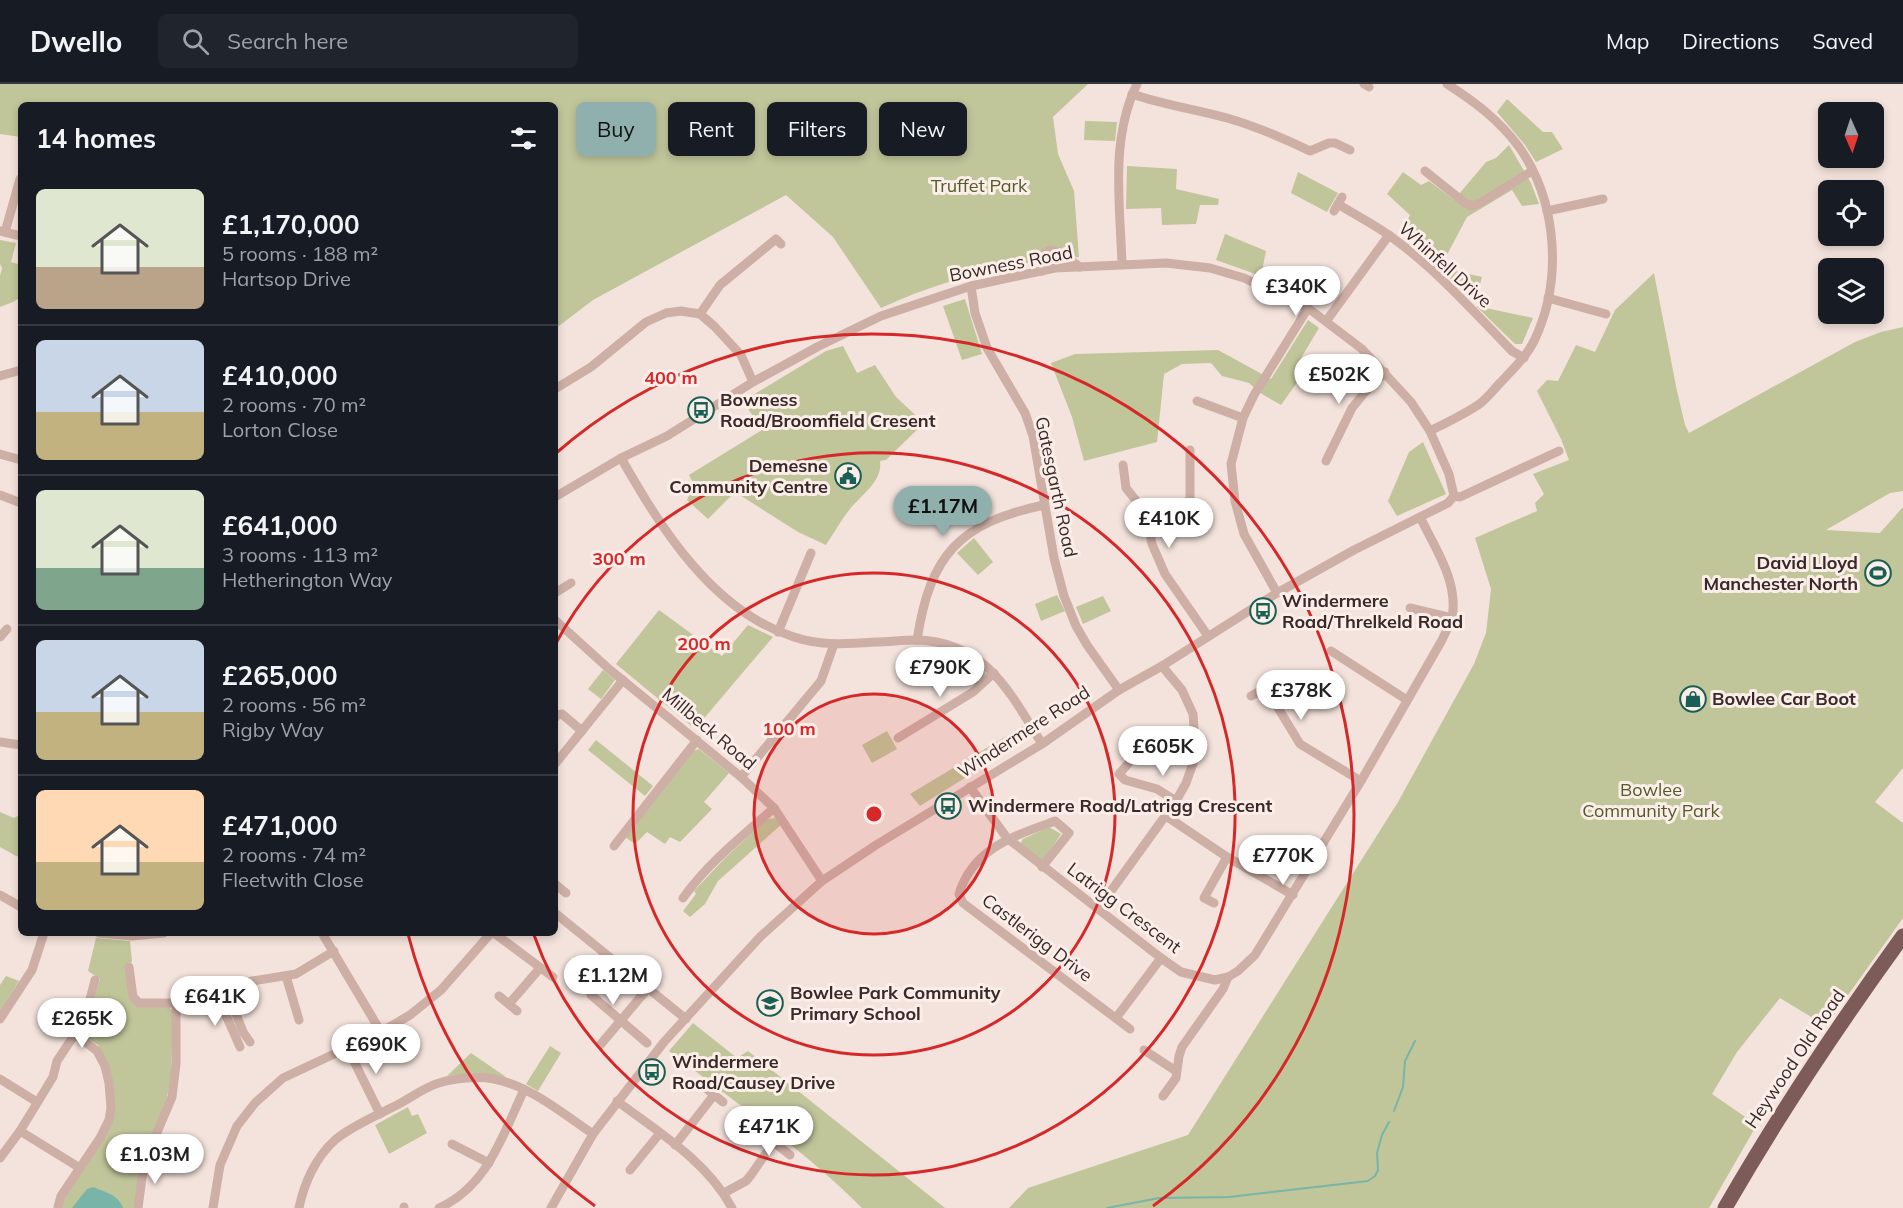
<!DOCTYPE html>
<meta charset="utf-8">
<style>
:root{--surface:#171b24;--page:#20242c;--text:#f1f3f6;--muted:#9ea1a6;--line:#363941;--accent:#90b0ad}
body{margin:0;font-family:Mulish,sans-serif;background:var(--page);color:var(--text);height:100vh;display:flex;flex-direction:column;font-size:22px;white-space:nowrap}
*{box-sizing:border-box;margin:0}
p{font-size:20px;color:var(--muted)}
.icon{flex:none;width:33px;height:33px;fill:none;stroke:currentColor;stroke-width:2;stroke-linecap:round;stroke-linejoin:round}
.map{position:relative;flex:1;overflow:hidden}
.sheet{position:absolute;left:18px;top:18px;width:540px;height:834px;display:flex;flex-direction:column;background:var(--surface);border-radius:9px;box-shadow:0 3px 9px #0003}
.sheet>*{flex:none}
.guide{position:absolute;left:576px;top:18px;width:570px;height:54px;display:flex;gap:12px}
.needle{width:39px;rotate:177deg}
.fabs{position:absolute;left:1818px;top:18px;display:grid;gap:12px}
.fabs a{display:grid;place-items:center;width:66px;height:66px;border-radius:9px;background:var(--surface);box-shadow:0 3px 9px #0003;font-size:30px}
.price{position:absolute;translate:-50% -51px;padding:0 14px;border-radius:21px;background:#fff;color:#222;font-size:20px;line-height:39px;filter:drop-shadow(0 2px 3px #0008)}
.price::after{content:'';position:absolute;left:50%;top:36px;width:18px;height:14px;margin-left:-9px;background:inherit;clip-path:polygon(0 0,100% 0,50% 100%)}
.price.selected{background:var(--accent);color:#111}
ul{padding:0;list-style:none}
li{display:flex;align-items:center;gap:18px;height:150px;padding:0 18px}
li+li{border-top:2px solid var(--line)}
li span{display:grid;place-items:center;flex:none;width:168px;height:120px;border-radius:9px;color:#555}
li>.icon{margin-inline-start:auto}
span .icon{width:72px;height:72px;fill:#fffc;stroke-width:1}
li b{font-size:26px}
h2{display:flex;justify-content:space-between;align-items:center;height:72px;padding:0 18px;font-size:26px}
.tag{padding:0 21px;border-radius:9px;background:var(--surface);box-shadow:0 3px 9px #0003;font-size:21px;line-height:54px}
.tag.selected{background:var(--accent);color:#111}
header{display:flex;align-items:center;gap:36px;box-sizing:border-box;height:84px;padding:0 30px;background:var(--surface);border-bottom:2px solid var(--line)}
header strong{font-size:28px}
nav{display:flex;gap:33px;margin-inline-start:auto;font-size:21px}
.search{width:420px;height:54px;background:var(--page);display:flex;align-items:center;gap:15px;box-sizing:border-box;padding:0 21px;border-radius:9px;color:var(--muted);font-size:22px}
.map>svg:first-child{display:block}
</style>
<header>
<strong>Dwello</strong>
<div class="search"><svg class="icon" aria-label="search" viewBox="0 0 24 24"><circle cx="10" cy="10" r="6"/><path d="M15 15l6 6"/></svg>Search here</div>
<nav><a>Map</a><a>Directions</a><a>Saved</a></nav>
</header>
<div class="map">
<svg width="1903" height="1124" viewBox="0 0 1903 1124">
<rect width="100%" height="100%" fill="#f4e3dc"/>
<g fill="#c1c59a">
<path d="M 0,0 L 1088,0 L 1053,33 L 1058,70 L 1074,107 L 1079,173 C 1011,178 944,195 881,224 L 833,153 L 786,111 L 593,216 L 555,245 L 555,21 L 21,21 L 21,53 L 0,50 Z"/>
<path d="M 1507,15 L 1543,48 L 1552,48 L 1563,65 L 1536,78 L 1525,61 L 1497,28 Z"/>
<path d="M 1085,37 L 1117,38 L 1115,57 L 1084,56 Z"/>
<path d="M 1509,61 L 1531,99 L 1539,120 L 1522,122 L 1512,106 L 1467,133 L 1440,184 L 1402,148 L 1410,131 L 1387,110 L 1403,88 L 1421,101 L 1429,97 L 1454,116 L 1486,78 L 1496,74 Z"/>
<path d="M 1127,82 L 1177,85 L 1176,105 L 1219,115 L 1218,121 L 1200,121 L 1196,140 L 1162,141 L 1161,124 L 1126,125 Z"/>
<path d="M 1298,88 L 1338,109 L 1327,128 L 1291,109 Z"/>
<path d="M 1225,150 L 1266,167 L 1261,192 L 1216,176 Z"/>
<path d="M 0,156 L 16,159 L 11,178 L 21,181 L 21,213 L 13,218 L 0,223 L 0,192 L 2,184 L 0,180 Z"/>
<path d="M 1446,185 L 1482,193 L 1475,219 L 1443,187 Z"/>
<path d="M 1654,189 L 1677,307 L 1685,341 L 1689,349 L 1855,258 L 1881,248 L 1903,243 L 1903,407 L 1890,409 L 1826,446 L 1880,449 L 1903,423 L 1903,684 L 1875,718 L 1903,739 L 1903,834 L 1826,942 L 1780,914 L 1737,968 L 1712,1010 L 1754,1039 L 1755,1044 L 1709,1124 L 1009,1124 L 1028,1104 L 1188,1051 L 1398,718 L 1474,580 L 1486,549 L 1491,505 L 1475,454 L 1537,427 L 1535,419 L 1544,410 L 1533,390 L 1569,376 L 1561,355 L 1537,307 L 1547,296 L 1558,297 L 1576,261 L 1595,268 L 1615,226 Z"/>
<path d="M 965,215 L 982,270 L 962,276 L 943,222 Z"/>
<path d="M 1476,222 L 1533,234 L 1522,260 L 1515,260 Z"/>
<path d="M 1308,236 L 1319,244 L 1294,286 L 1301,293 L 1281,321 L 1262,310 L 1249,299 L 1222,292 L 1211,279 L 1182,280 L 1164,290 L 1157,358 L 1084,377 L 1072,333 L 1051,279 L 1075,270 L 1218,266 L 1271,295 Z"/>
<path d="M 843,262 L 857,289 L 875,281 L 896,313 L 924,339 L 886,376 L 880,377 C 883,397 861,411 850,425 C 841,436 834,449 826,461 L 798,448 L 735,408 L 708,435 L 687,416 L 694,401 L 689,391 L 762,346 L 743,317 L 826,267 Z"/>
<path d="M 1423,358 L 1446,410 L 1397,432 L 1388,417 L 1409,368 Z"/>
<path d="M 974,454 L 993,478 L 978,491 L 957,469 Z"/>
<path d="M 1057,511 L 1065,527 L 1041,537 L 1035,520 Z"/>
<path d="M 1103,512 L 1111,527 L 1083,540 L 1076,523 Z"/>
<path d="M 659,526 L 722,572 L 748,541 L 773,553 L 695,645 L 616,580 Z"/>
<path d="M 953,568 C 965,572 981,579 986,590 L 975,601 Z"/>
<path d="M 603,586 L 615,596 L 601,615 L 588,605 Z"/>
<path d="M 1023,642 L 1030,653 L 920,722 L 910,710 Z"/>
<path d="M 887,647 L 897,665 L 872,679 L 862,661 Z"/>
<path d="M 596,656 L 653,702 L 645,712 L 588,666 Z"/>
<path d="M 699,665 L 729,689 L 704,718 L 712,725 L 680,758 L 670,753 L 665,760 L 647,748 L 635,760 L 625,753 L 690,668 Z"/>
<path d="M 0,728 L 14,734 L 21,730 L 21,773 L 16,772 L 0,763 Z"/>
<path d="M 775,734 L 782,740 L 718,797 L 705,820 L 690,833 L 683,827 L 696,810 L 694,807 L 725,774 L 767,735 Z"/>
<path d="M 1049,743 L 1061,750 L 1042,779 L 1020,760 L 1023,755 Z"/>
<path d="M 96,854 L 130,857 L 132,878 L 126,880 C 130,920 124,924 168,922 L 173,928 L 171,994 L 167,1013 L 135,1124 L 61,1124 L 67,1110 L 104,1054 L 110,986 L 98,961 L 82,951 L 81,945 L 91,927 L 100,895 L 88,887 Z"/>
<path d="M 6,892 L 19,897 L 0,928 L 0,901 Z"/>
<path d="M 693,939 L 737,974 L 748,967 L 945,1124 L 862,1124 C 803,1065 735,1018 669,967 Z"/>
<path d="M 550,962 L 561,969 L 538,1007 L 526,1000 Z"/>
<path d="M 471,969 L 506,993 L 474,989 L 447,992 Z"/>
<path d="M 408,1023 L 412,1032 L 418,1030 L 427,1049 L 389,1070 L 375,1041 Z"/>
</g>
<path fill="#78b4a8" d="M 93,1103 C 105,1108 119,1111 123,1124 L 72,1124 L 87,1105 Z"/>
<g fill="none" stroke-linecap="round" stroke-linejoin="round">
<g stroke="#78b4a8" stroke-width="2">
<path d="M 1394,1027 L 1403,1003 L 1405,977 L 1415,957"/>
<path d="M 1107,1124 L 1159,1114 L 1229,1113 L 1368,1097 L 1375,1092 L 1378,1086 L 1377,1069 L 1382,1051 L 1389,1038"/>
</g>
<g stroke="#ceafa6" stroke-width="9">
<path d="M 1364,0 L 1369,3"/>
<path d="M 1132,10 C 1164,21 1195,25 1227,34 C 1255,42 1283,54 1310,67 L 1329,59 L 1335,59 L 1350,66"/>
<path d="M 1425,87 L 1465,119 L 1472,122 L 1480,119 L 1532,87"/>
<path d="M 1338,120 C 1355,131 1374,140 1390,152 C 1435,184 1473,227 1512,267 L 1524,274"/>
<path d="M 1334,127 L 1342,113"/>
<path d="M 1547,127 L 1603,115"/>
<path d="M 0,147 L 21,152"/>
<path d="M 5,148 L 20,95"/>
<path d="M 1122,180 C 1120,120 1110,55 1137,0"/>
<path d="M 1042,187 L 1044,170 L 1050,166 L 1059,168 L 1080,183"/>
<path d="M 971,202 L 975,229 L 987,264 L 1025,329 L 1033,352 L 1054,474 L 1064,512 L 1076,542 L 1087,561 L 1119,606"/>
<path d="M 1548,214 L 1606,230"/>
<path d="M 700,230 L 720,201 L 776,155 L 781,160"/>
<path d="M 1327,236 L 1389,151"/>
<path d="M 0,292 L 21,286"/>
<path d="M 555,305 L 591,283 L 646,238 L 666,229 L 681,227 L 700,230 L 714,242 L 741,271 L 753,298"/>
<path d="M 1197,317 L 1243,334"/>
<path d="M 1430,347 C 1446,339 1463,331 1478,321 C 1487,315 1494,305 1501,298 C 1513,285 1527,272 1535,255 C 1563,195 1557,117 1519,63 C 1499,36 1475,18 1447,0"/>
<path d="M 0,370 L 21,376"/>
<path d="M 621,374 C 661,444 712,527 794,553 C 820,562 848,560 875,558 C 889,558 902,556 916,556 C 985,557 1010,608 1042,660"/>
<path d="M 1326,377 L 1352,324 L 1365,308 L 1385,288"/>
<path d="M 1123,381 L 1126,404 L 1146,429 L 1152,460 L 1165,490 L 1208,552"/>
<path d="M 0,411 L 21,419"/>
<path d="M 555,413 L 621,374 L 667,352 L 753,298 L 819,262 L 881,232 L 971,202 L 1055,184 L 1166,179 L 1210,184 L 1244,194 L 1308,224 L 1362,265 L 1411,318 L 1430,347 L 1449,390 L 1454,412"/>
<path d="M 1146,429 L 1190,420 L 1190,366"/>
<path d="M 555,509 L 571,499"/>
<path d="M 1277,509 L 1244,450 L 1235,417 L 1231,380 L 1243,334 L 1254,311 L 1308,224"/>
<path d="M 1410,524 L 1452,534"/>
<path d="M 555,536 L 609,585 L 741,693 L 774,724 L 822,797"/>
<path d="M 778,548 L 811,469"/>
<path d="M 0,553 L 7,545"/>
<path d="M 917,556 C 930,471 959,439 1044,421"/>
<path d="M 1331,567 L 1407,616"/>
<path d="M 1266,604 L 1279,596"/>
<path d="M 1251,612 L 1266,604 L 1300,660 L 1361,697"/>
<path d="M 555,634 L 557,631 L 562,630 L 582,647"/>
<path d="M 898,654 L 973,608 L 994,589"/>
<path d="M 0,658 L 21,661"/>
<path d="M 555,680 L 623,596"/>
<path d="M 1128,680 L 1119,690 L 1125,696 L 1157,705 L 1176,717"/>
<path d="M 741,693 L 821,597 L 834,560"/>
<path d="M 970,703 L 1007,754 L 1161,874 L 1181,888 L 1215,896 L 1228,893 L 1238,887 L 1255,871 L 1361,697 L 1442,556 C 1445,549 1450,541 1452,534 C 1459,498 1435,464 1420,433"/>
<path d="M 1166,732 L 1227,773 L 1293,811"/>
<path d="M 614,762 L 697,656"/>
<path d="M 1042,783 L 1069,749 L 1055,737 C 1014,752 973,764 959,810 L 963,819 L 1130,945"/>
<path d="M 555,800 L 566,809"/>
<path d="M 0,811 L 21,823"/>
<path d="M 683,814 C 707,780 742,752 774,724"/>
<path d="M 1214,819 L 1204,814 L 1227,773"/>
<path d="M 1098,825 L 1176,717 L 1186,699 L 1196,671 L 1193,630 L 1182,606 L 1162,582"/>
<path d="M 555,829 L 686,935"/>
<path d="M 99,849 L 132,852 L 164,849"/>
<path d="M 322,849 L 381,948"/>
<path d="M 494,849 L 553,893"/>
<path d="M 129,883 L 133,913 L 139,919 L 196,919 L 252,897 L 296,890 L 334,867"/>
<path d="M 286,892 L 299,936"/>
<path d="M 227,907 L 243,948 L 250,958"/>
<path d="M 217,911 L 240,963"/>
<path d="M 591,911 L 647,959"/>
<path d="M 499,912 L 517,927"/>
<path d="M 509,920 L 540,884"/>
<path d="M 1116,934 L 1161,874"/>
<path d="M 0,935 L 32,886 L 44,849"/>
<path d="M 601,960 L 649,903"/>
<path d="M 347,963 L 380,1030"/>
<path d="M 1144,966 L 1176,987"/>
<path d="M 0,995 L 37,1018"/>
<path d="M 703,1002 L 723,1018"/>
<path d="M 1163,1012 L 1176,994 L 1179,972 L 1182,963 L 1223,905 L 1228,893"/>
<path d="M 617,1017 C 658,1048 707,1077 732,1124"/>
<path d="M 20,1047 L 80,1084"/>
<path d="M 766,1052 L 790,1071"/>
<path d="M 452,1060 L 489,1079"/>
<path d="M 675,1061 L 714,1011"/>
<path d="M 0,1074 L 20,1047 L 53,993 L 57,977 L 75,950 L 87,927 L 95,896"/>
<path d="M 630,1086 L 660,1049"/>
<path d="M 724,1109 L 746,1097 L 751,1091 L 773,1059"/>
<path d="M 58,1123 L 61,1112 L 100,1054 L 109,1036 L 111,1024 L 109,999 L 105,982 L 97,967 L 75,950"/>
<path d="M 404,1123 L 404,1124"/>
<path d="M 138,1124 L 144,1079 L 172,1013 L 176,980 L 176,920"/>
<path d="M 213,1124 L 220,1081 L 237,1042 L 255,1019 L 283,994 L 381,948 L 410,931 L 441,906 L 491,849"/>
<path d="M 299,1124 C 304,1099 316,1073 335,1056 C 351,1042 380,1030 399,1020 C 412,1013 425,1003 439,999 C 455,994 477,992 494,995 C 530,1002 562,1029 593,1050"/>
<path d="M 439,1124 C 488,1102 502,1052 524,1006"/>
<path d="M 551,1124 L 593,1050 L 664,958 L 760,853 L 822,797 L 876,761 L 1042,660 L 1119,606 L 1162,582 L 1277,509 L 1354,466 L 1448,419 L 1454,412 L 1460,413 L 1559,367"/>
</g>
<path stroke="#7c5b58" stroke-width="15" d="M 1725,1124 C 1779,1030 1839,940 1903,852"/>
</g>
<circle cx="874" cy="730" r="120" fill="#d62828" fill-opacity=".12"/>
<g fill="none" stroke="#d62828" stroke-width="3">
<circle cx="874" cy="730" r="120"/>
<circle cx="874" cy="730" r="241"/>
<path d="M555 561A361 361 0 1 1 534 851"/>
<path d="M595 1122A481 481 0 0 1 408 850M555 370A481 481 0 1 1 1153 1122"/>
</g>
<defs>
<g id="bus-ring" transform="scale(1.35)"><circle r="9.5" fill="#fbeee9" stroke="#195f53" stroke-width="1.5"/><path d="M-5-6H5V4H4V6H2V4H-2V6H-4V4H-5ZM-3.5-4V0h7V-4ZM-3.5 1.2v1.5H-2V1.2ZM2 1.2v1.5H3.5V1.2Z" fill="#195f53"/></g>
<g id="civic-ring" transform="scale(1.35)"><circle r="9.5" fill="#fbeee9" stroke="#195f53" stroke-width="1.5"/><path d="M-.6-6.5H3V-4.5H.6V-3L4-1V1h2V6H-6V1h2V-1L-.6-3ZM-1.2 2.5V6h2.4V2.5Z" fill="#195f53"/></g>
<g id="stadium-ring" transform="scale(1.35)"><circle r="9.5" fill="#fbeee9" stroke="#195f53" stroke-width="1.5"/><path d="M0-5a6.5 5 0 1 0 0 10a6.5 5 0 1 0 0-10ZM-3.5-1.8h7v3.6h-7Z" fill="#195f53"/></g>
<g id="shop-ring" transform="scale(1.35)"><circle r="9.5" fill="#fbeee9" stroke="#195f53" stroke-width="1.5"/><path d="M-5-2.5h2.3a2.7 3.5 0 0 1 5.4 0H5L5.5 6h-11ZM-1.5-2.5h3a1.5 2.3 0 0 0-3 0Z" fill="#195f53"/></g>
<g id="school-ring" transform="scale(1.35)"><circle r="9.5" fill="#fbeee9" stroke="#195f53" stroke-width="1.5"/><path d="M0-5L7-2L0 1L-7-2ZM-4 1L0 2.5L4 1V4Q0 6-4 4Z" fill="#195f53"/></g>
</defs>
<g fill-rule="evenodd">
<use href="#bus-ring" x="701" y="326"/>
<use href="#civic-ring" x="848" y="392"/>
<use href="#stadium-ring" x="1878" y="489"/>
<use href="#bus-ring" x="1263" y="527"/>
<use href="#shop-ring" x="1693" y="615"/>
<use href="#bus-ring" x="948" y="722"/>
<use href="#school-ring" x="770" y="919"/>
<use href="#bus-ring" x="652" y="988"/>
</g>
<g text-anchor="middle" stroke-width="6" stroke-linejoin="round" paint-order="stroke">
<g font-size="18" fill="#545a29" stroke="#fbeee9">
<text x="979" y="108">Truffet Park</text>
<text x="1651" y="712">Bowlee<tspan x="1651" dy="21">Community Park</tspan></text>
</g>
<g font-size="18" fill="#392928" stroke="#fbeee9">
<text transform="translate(1011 180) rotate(-11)" y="6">Bowness Road</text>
<text transform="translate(1445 181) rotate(42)" y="6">Whinfell Drive</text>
<text transform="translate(1056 403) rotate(78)" y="6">Gatesgarth Road</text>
<text transform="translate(709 645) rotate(40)" y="6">Millbeck Road</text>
<text transform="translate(1024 648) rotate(-33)" y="6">Windermere Road</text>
<text transform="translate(1124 824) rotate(37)" y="6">Latrigg Crescent</text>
<text transform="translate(1037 854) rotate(37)" y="6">Castlerigg Drive</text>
<text transform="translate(1795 975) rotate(-56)" y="6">Heywood Old Road</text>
</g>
<g font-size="18" font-weight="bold" fill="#392928" stroke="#fbeee9" text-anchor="start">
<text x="720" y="322">Bowness<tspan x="720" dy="21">Road/Broomfield Cresent</tspan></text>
<text x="828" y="388" text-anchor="end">Demesne<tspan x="828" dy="21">Community Centre</tspan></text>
<text x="1858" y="485" text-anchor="end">David Lloyd<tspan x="1858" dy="21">Manchester North</tspan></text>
<text x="1282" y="523">Windermere<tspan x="1282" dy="21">Road/Threlkeld Road</tspan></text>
<text x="1712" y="621">Bowlee Car Boot</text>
<text x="968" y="728">Windermere Road/Latrigg Crescent</text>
<text x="790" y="915">Bowlee Park Community<tspan x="790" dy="21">Primary School</tspan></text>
<text x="672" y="984">Windermere<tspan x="672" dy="21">Road/Causey Drive</tspan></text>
</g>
</g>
<circle cx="874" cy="730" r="9" fill="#d62828" stroke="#fbeee9" stroke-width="3"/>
<g font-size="18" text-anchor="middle" font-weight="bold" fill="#d62828" stroke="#fbeee9" stroke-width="6" stroke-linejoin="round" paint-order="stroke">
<text x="671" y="300">400 m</text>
<text x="619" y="481">300 m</text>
<text x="704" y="566">200 m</text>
<text x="789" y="651">100 m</text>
</g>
</svg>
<div class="fabs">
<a><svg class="needle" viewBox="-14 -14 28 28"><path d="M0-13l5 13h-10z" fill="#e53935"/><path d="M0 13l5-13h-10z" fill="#9ea1a6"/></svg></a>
<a><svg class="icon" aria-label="locate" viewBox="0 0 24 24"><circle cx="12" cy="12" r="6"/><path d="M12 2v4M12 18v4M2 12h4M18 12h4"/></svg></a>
<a><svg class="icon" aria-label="layers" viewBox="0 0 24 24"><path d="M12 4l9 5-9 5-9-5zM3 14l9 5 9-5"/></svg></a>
</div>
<b class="price" style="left:1296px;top:233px">£340K</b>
<b class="price" style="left:1339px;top:321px">£502K</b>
<b class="price selected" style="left:943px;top:453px">£1.17M</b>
<b class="price" style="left:1169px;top:465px">£410K</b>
<b class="price" style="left:940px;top:614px">£790K</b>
<b class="price" style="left:1301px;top:637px">£378K</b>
<b class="price" style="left:1163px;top:693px">£605K</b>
<b class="price" style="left:1283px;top:802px">£770K</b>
<b class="price" style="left:613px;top:922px">£1.12M</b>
<b class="price" style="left:215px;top:943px">£641K</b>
<b class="price" style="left:82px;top:965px">£265K</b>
<b class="price" style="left:376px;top:991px">£690K</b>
<b class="price" style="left:769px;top:1073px">£471K</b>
<b class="price" style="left:155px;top:1101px">£1.03M</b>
<div class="guide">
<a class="tag selected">Buy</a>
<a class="tag">Rent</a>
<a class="tag">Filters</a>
<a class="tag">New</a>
</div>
<section class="sheet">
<h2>14 homes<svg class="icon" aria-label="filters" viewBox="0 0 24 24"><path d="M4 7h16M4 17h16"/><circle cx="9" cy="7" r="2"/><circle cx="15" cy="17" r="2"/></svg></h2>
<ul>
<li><span style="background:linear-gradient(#dfe7d0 65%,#b9a48a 0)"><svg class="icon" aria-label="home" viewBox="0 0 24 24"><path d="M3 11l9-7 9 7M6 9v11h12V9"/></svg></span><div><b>£1,170,000</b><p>5 rooms · 188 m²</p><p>Hartsop Drive</p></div></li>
<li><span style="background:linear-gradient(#c9d6e8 60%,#c2b280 0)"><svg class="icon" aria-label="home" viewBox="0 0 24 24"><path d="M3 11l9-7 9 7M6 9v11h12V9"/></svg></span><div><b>£410,000</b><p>2 rooms · 70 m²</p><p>Lorton Close</p></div></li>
<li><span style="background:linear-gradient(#dfe7d0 65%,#7fa58c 0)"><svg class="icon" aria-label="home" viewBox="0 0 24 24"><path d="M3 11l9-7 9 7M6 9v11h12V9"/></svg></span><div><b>£641,000</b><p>3 rooms · 113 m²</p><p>Hetherington Way</p></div></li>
<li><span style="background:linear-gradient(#c9d6e8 60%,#c2b280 0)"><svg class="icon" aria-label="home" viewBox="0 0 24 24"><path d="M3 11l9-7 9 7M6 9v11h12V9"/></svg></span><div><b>£265,000</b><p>2 rooms · 56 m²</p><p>Rigby Way</p></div></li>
<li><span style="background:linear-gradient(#ffd9b3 60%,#c2b280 0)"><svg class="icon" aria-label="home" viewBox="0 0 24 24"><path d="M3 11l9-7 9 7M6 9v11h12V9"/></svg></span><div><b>£471,000</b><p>2 rooms · 74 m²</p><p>Fleetwith Close</p></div></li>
</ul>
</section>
</div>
